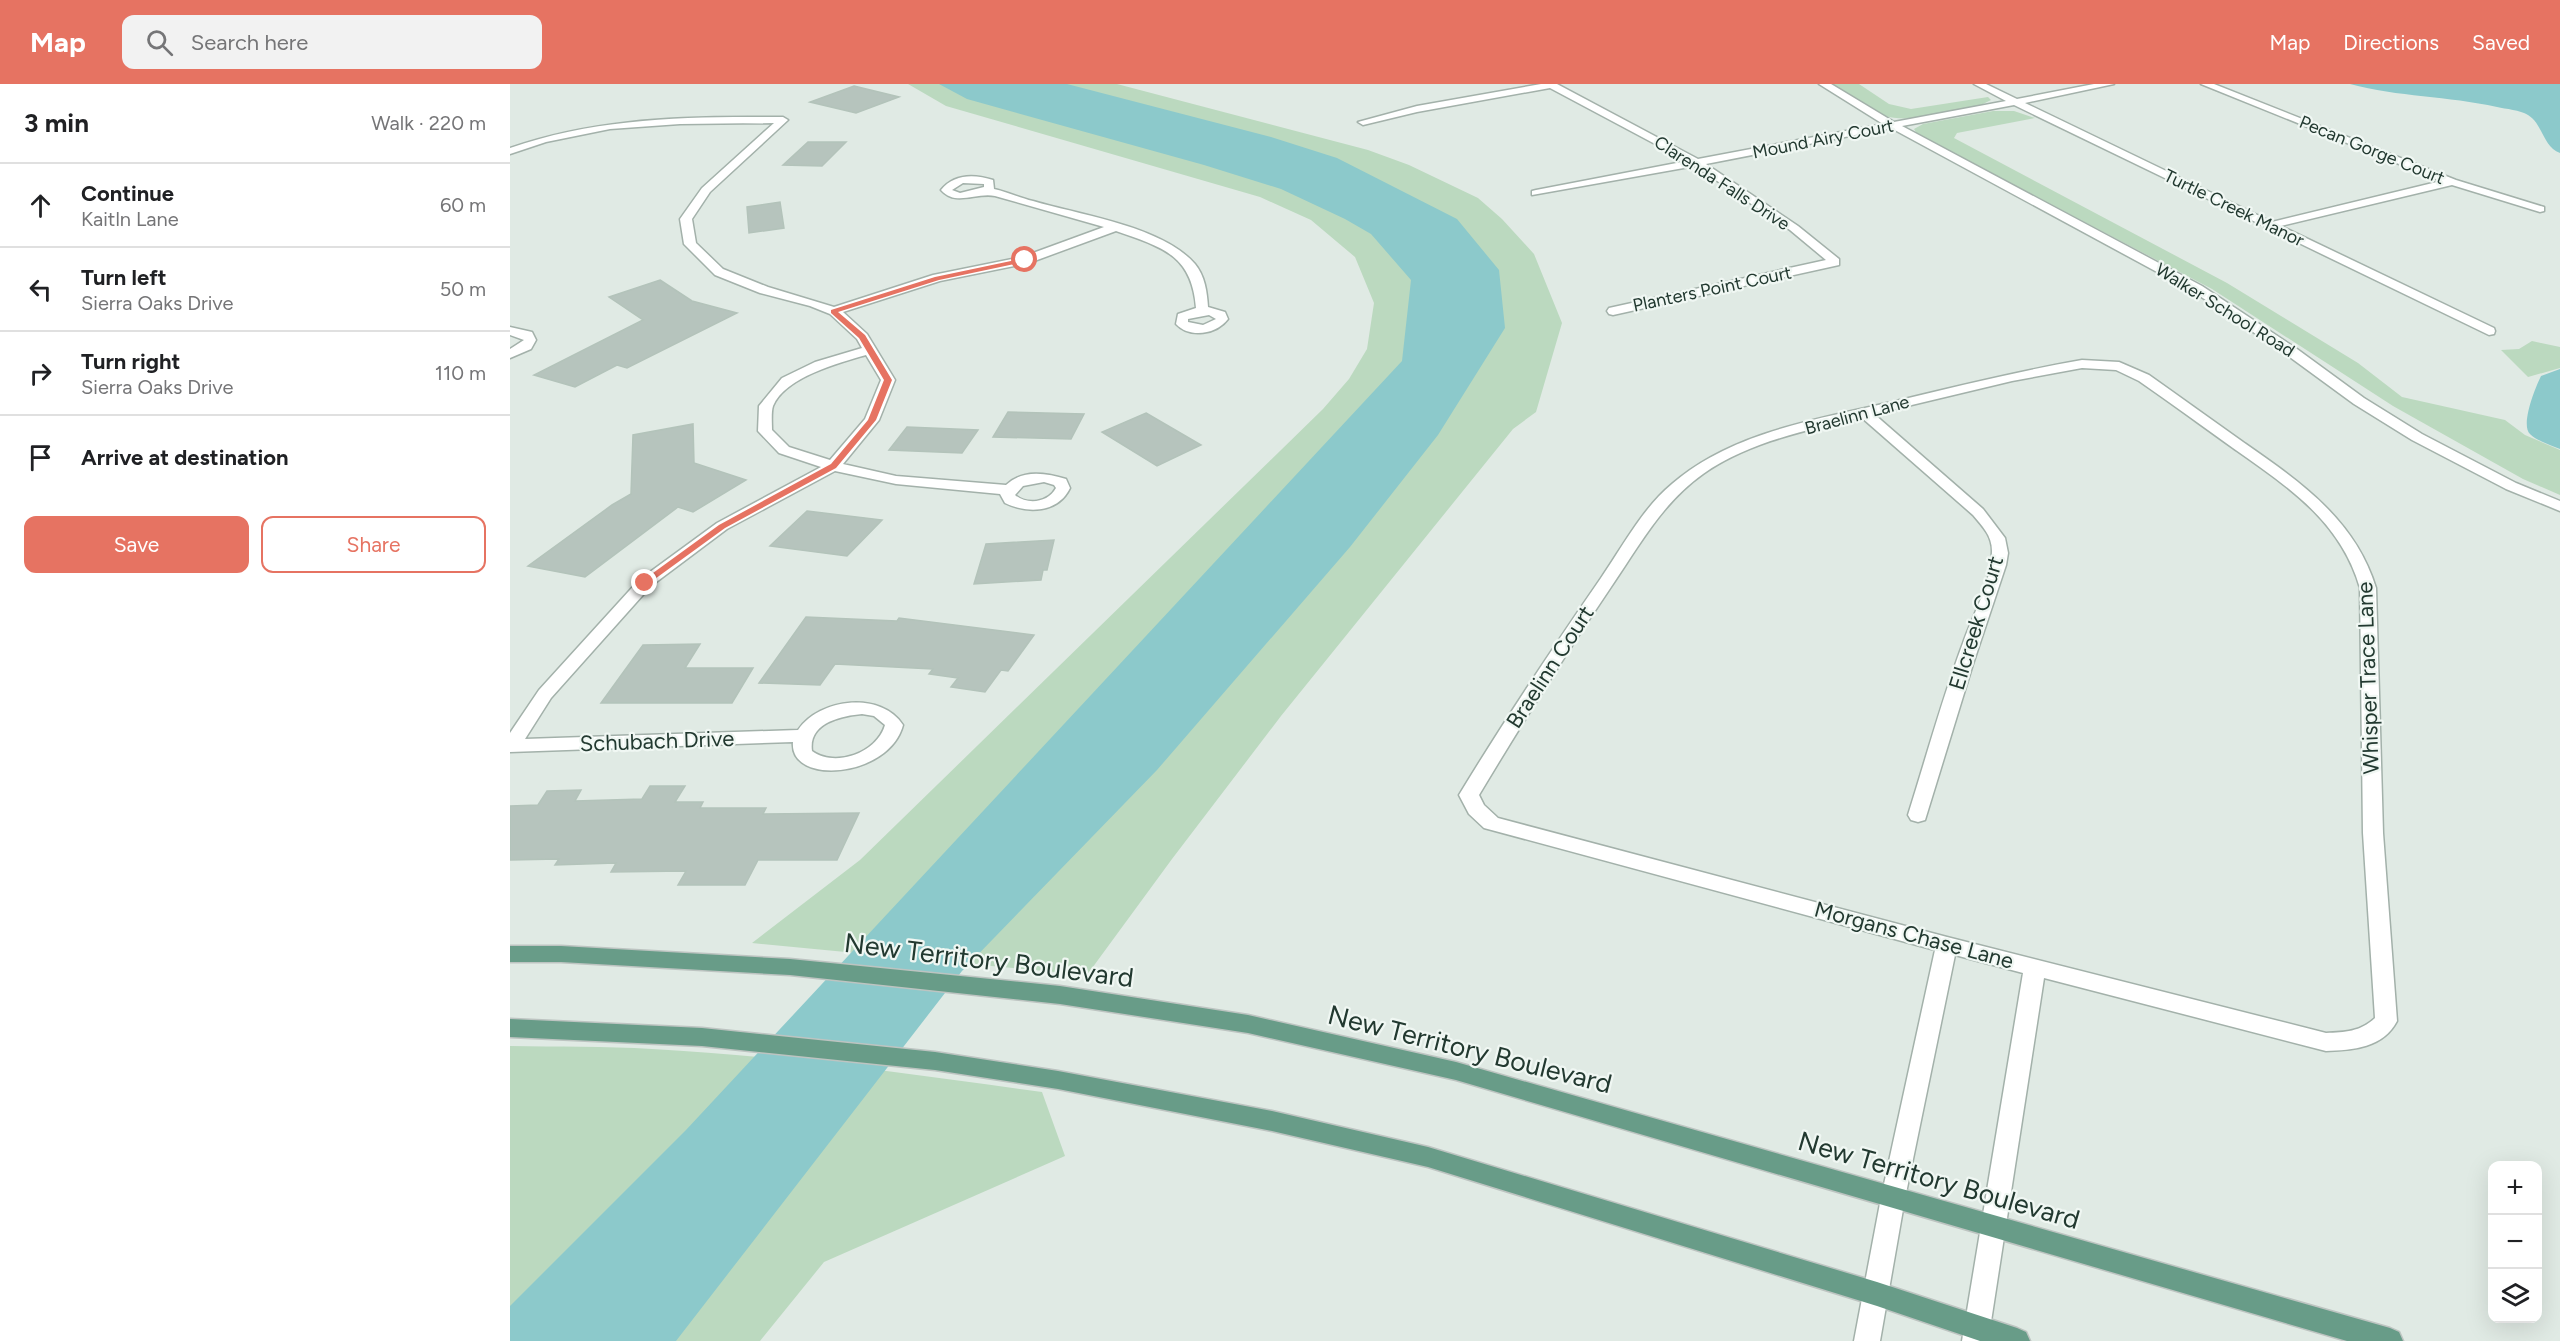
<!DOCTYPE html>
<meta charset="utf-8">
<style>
:root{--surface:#fff;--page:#f2f2f2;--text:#202124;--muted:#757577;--line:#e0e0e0;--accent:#e67362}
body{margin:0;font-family:Figtree,sans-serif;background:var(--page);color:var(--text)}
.controls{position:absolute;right:18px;bottom:18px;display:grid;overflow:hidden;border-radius:12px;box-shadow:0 6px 24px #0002}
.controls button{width:54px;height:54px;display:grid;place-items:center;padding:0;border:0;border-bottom:2px solid var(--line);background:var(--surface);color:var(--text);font:30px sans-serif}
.stop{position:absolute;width:18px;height:18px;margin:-14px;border:4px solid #e67362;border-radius:50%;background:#fff}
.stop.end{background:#e67362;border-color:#fff;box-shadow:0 2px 6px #0008}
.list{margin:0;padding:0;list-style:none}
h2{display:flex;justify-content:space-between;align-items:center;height:78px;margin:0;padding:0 24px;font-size:26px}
h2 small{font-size:20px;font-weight:400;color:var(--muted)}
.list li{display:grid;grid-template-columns:39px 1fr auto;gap:18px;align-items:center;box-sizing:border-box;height:84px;padding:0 24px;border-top:2px solid var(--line)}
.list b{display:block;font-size:22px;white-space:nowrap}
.list p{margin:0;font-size:20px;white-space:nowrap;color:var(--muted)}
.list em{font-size:20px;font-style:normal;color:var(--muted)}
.actions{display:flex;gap:12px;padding:18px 24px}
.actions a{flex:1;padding:14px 0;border:2px solid var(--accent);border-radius:12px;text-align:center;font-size:21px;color:var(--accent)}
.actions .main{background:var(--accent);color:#fff}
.icon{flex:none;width:33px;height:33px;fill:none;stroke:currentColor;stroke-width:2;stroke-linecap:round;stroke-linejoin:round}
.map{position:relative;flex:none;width:2050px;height:1257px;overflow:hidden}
header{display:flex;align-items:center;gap:36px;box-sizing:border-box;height:84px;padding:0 30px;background:var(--accent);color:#fff}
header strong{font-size:28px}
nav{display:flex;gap:33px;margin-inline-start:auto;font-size:21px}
.search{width:420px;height:54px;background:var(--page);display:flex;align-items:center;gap:15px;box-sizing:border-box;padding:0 21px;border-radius:12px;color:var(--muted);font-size:22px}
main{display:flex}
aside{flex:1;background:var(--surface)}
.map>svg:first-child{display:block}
.green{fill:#bbd9bf}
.water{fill:#8cc9cb}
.building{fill:#b6c4bd;stroke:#b3c3ba;stroke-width:1.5}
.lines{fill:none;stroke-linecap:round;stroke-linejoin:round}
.minor-casing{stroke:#a3b1aa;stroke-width:3}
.major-casing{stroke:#bdc4c1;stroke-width:3}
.minor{fill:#fff;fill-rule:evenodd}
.major{fill:#689c88;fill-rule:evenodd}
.route{fill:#e67362}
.labels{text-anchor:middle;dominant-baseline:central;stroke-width:4.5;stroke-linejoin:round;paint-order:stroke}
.far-street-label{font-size:18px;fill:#223930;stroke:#f0f7f3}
.street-label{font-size:22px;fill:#223930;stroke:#f0f7f3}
.near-street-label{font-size:27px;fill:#223930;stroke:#f0f7f3}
</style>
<header>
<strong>Map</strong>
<div class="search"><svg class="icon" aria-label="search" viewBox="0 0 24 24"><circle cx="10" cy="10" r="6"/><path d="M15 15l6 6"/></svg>Search here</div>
<nav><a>Map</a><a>Directions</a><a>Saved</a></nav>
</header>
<main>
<aside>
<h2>3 min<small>Walk · 220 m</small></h2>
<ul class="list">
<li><svg class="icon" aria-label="ahead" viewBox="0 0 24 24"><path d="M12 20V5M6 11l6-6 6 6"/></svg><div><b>Continue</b><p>Kaitln Lane</p></div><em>60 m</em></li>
<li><svg class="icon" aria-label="left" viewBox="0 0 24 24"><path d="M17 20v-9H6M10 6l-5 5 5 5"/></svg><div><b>Turn left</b><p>Sierra Oaks Drive</p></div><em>50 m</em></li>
<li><svg class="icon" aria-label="right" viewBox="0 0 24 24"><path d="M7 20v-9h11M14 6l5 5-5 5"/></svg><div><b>Turn right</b><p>Sierra Oaks Drive</p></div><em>110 m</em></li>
<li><svg class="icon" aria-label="arrive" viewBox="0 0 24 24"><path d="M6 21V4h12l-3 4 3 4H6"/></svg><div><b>Arrive at destination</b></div></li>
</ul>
<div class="actions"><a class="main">Save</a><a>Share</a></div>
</aside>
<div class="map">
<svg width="2050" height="1257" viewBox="0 0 2050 1257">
<rect width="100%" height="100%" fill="#e0eae4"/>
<path class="green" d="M 398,0 L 607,0 L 858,66 L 899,81 L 968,114 L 992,135 L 1024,170 L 1052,239 L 1026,328 L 1003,345 L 771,632 L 662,775 L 577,891 L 242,859 L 350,776 L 813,325 L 839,295 L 857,265 L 864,219 L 845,173 L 801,136 L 750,113 L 436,22 Z
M 1319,0 L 1349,0 L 1379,20 L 1401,25 L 1478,13 L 1481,16 L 1471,21 C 1441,26 1404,40 1374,32 Z
M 1483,27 L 1504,27 L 1525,34 L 1447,49 L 1444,54 L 1717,199 L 1848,279 L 1892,313 L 1995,336 L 2015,351 L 2050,366 L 2050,411 L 2013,395 L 1883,322 L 1702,205 L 1407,50 L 1404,45 L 1413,40 Z
M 2022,257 L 2050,263 L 2050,284 L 2018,293 L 1991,266 L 2009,265 Z
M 0,962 C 47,963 95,962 142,965 C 272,972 403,990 532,1008 L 555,1072 L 314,1178 L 250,1257 L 0,1257 Z"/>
<path class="water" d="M 429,0 L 557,0 L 761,53 L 827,74 L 947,135 L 989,186 L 995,244 L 928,351 L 840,463 L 647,686 L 452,887 L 166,1257 L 0,1257 L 0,1222 L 176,1046 L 892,277 L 901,196 L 861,150 L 835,135 L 771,105 L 694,81 L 457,15 Z
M 1840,0 L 2050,0 L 2050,69 C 2033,63 2033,40 2018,31 C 2010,26 1996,25 1987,23 C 1938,12 1888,13 1840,0 Z
M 2050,285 L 2050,365 C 2041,361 2027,357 2020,350 C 2010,341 2026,302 2031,292 Z"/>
<path class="building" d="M 344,2 L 389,13 L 346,29 L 300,18 Z
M 298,58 L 336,58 L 312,82 L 273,81 Z
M 270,118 L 274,144 L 239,149 L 237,123 Z
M 150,196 L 182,217 L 227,229 L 117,284 L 107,281 L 65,303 L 24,291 L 133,236 L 99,213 Z
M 498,328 L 574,330 L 561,355 L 483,353 Z
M 636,329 L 691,361 L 647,382 L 592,348 Z
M 183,340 L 184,379 L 236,396 L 183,428 L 168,423 L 75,493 L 18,482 L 102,421 L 121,410 L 123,351 Z
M 397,343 L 468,346 L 452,369 L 379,366 Z
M 297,427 L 372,436 L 337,472 L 260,462 Z
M 544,456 L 537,486 L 533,486 L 531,496 L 464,500 L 476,460 Z
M 296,533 L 387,537 L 389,534 L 524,551 L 498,587 L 491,586 L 475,608 L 441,603 L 448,594 L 419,590 L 423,585 L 325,580 L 310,601 L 249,599 Z
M 190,560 L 175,584 L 243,584 L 222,619 L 91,619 L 133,561 Z
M 140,702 L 175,702 L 165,718 L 193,718 L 190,724 L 256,724 L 253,730 L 349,729 L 327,776 L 248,776 L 235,801 L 168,801 L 176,787 L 101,788 L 106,779 L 45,781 L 49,775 L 0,776 L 0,722 L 28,721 L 37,707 L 71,706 L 65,717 L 132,715 Z"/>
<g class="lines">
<g class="minor-casing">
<path id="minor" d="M 1031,0 L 1047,0 L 1188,75 L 1373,40 L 1309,0 L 1321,0 L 1384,38 L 1496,17 L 1464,0 L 1476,0 L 1507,15 L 1584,0 L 1604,0 L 1515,19 L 1762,138 L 1931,97 L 1691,0 L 1704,0 L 1946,96 L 2034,123 L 2034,127 L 2030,128 L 1942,101 L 1771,142 L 1984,244 L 1985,247 L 1984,250 L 1979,251 L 1504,21 L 1392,42 L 1692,202 L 1787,265 L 1854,314 L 1912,350 L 2006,399 L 2050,417 L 2050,427 L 1996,405 L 1902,356 L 1844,320 L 1777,271 L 1684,208 L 1381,44 L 1196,80 L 1288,142 L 1329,175 L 1329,181 L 1103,231 L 1099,230 L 1097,227 L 1099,224 L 1316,176 L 1280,146 L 1185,82 L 1022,111 L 1022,107 L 1026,106 L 1177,77 L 1040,4 L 907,28 L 853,41 L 848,38 L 907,22 Z
M 239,33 L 273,33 L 278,36 L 200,108 L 182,135 L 186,159 L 213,185 L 258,203 L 324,223 L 423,191 L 512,173 L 594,143 L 485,112 C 466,108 446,123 431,106 C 444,90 464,90 483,96 L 484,105 C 498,108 510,114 523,117 C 570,131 652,142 685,180 C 695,192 697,208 698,223 L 715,228 L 718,235 C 707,250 680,255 666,240 L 668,230 L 686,224 C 682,170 651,163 606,147 L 519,179 L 430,197 L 333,228 L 357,250 L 385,296 L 369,336 L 333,380 L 386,392 L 496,401 C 513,385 536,389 556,395 L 560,404 C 548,429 518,430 495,419 L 490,410 L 386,400 L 325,387 L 217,445 L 141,502 L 41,614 L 15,655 L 288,646 C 310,614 371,607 393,641 C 379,694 279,702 283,658 L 0,668 L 0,649 L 29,606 L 129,496 L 207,439 L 311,383 L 269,369 L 248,347 L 249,322 L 272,294 L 305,278 L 352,264 L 347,255 L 320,230 L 300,222 L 250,209 L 205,191 L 174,160 L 170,135 L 192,104 L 264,39 L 170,40 L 100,45 L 36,58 L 0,70 L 0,64 C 78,37 157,33 239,33 ZM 453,99 L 474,100 L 474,103 L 450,109 L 442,106 ZM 699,231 L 706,235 L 693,241 L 678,238 L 678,235 ZM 356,271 L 371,296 L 355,335 L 320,376 L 279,363 L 262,346 C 262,339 261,328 263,322 C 275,293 329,279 356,271 ZM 534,398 L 544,401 L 546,404 C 538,419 517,421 505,411 L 513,402 ZM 352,630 L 364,632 L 375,641 C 367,669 325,684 302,667 C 298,639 331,632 352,630 Z
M 0,243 L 22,248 L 26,256 L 21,265 L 0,274 L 0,265 L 14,256 L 0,251 Z
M 1572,276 L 1609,278 L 1639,291 C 1670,313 1701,335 1733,358 C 1789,397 1845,435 1866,504 L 1873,749 L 1887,937 C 1873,964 1843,966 1816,967 L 1534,894 L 1478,1257 L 1452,1257 L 1513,889 L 1445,871 L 1395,1114 L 1370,1257 L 1344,1257 L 1371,1114 L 1425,866 L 974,744 L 959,730 L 949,711 C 994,637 1042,565 1091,494 C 1113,462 1132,425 1162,400 C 1223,347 1310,335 1386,317 C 1448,302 1509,287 1572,276 ZM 1572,284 L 1606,286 L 1629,297 C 1661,319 1692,342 1723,364 C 1778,403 1830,436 1850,504 L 1853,749 L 1865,934 C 1850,948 1835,948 1816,949 L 1437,853 L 988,734 L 974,721 L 969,711 C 1011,641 1055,571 1101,503 C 1129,462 1152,419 1193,390 C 1238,358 1298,346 1351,333 L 1463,431 C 1472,442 1482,451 1482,467 C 1482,498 1463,530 1453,559 C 1432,615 1416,674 1398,731 L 1401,736 L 1408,738 L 1415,736 L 1463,580 L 1496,481 L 1498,469 L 1495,454 L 1473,425 L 1364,330 L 1502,297 Z"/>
</g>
<g class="major-casing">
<path id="major" d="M 0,862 L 51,862 L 280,875 L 550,902 L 738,931 L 946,978 L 1880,1244 L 1889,1248 L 1893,1257 L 1837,1257 L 946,996 L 738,949 L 550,920 L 280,891 L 51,878 L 0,878 Z
M 0,935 L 192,944 L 425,968 L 548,987 L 762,1027 L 918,1063 L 1367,1198 L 1507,1244 L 1516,1248 L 1520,1257 L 1470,1257 L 1367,1222 L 918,1083 L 762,1047 L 548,1005 L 425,986 L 192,962 L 0,953 Z"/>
</g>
<use href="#minor" class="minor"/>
<use href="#major" class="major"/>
</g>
<path class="route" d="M 515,174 L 518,177 L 429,196 L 328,228 L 355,251 L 382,296 L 366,336 L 326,384 L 215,444 L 138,500 L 132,500 L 132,497 L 209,441 L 321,380 L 358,336 L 374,296 L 349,254 L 321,229 L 321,226 L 425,193 Z"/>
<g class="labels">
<g class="far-street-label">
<text transform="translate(1313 55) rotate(-11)">Mound Airy Court</text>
<text transform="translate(1862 66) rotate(22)">Pecan Gorge Court</text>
<text transform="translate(1212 99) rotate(33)">Clarenda Falls Drive</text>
<text transform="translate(1724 124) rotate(26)">Turtle Creek Manor</text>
<text transform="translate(1202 205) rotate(-12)">Planters Point Court</text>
<text transform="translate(1715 226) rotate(32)">Walker School Road</text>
<text transform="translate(1347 331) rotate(-15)">Braelinn Lane</text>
</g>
<g class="street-label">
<text transform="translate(1466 539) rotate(-73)">Ellcreek Court</text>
<text transform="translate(1040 583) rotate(-57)">Braelinn Court</text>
<text transform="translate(1858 594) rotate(-92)">Whisper Trace Lane</text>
<text transform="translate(147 657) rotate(-2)">Schubach Drive</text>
<text transform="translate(1404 851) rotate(15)">Morgans Chase Lane</text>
</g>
<g class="near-street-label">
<text transform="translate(479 876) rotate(7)">New Territory Boulevard</text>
<text transform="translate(960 965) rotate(14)">New Territory Boulevard</text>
<text transform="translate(1429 1096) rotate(16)">New Territory Boulevard</text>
</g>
</g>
</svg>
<div class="controls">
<button>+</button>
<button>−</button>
<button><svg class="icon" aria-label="layers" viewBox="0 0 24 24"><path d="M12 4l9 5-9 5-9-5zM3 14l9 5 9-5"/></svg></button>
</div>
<div class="stop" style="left:515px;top:176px"></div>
<div class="stop end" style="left:135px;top:499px"></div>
</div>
</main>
